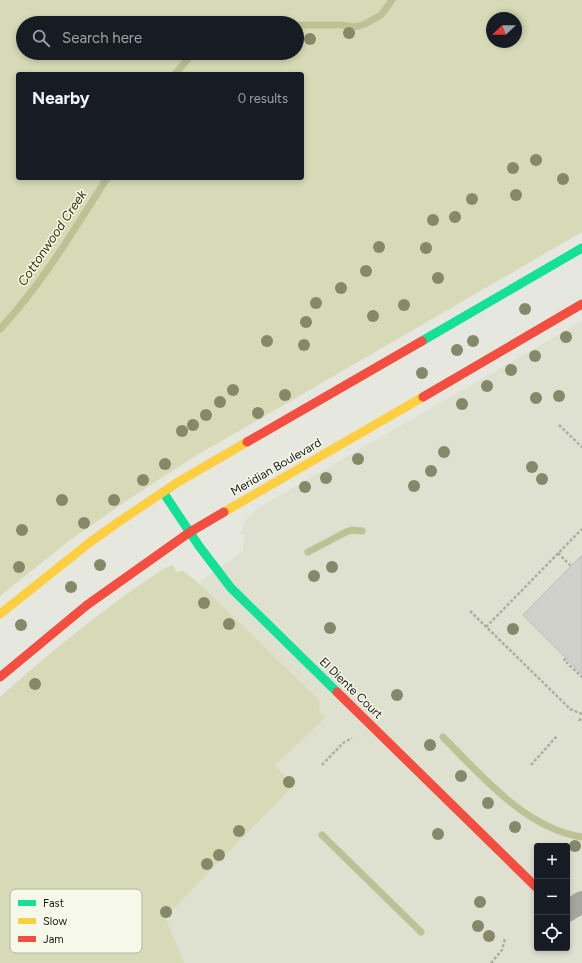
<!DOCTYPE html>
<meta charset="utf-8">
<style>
:root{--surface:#171b24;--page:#242831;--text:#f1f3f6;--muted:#9ea1a6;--line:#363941}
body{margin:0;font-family:Figtree,sans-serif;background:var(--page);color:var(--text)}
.controls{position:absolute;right:12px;bottom:12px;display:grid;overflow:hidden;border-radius:4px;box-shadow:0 2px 6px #0003}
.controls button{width:36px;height:36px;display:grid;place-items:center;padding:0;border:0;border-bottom:1px solid var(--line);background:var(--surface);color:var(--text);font:20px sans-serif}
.compass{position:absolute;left:486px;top:12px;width:36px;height:36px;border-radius:50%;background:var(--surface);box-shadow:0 2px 6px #0003;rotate:248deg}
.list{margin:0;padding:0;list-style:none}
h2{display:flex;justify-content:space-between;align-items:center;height:52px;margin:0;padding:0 16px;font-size:17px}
h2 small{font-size:13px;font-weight:400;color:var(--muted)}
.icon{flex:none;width:22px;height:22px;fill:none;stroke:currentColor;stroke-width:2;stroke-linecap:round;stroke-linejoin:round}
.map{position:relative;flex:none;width:582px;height:963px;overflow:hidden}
.search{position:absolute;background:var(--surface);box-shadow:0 2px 6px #0003;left:16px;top:16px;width:288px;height:44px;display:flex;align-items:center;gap:10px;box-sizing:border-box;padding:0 14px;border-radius:22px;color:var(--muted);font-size:15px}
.panel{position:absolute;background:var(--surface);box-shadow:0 2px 6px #0003;left:16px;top:72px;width:288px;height:108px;border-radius:4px}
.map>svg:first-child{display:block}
.built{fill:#dee0d0;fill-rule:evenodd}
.green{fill:#d6dab7;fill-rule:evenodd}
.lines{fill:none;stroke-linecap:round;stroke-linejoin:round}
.stream{stroke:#bcc294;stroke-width:7}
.building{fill:#d0d1cb;stroke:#bcbdb7}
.path{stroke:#acaea6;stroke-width:2.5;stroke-dasharray:3 2;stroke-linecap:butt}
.street{stroke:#a5a79e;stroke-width:22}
.fast{stroke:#16e098;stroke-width:9}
.slow{stroke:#ffcf43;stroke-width:9}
.jam{stroke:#f24e42;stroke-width:9}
.tree{fill:#858869}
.labels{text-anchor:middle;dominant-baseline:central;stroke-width:3;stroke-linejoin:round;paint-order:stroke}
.street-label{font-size:12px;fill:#1a1a15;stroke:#f6f8e9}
.water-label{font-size:13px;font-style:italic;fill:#303302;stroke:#f6f8e9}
.key{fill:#f6f8e9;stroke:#b4b5a9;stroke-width:1}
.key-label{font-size:11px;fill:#1a1a15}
</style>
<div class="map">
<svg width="582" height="963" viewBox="0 0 582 963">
<rect width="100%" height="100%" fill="#e6e8e0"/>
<path class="built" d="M 582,321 L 582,963 L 0,963 L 0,697 L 76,633 L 103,612 L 163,569 L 173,565 L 176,572 L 182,571 L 186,573 L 198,583 L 243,551 L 244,534 L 240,535 L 245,521 L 256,509 ZM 537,846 L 567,846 L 567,948 L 537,948 Z"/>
<path class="green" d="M 0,0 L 582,0 L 582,232 L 194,457 L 126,501 L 69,541 L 0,596 ZM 492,18 L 516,18 L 516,42 L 492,42 ZM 23,23 L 297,23 L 297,53 L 23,53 ZM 18,74 L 302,74 L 302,178 L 18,178 Z
M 173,565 L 176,572 L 182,571 L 186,573 L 206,590 L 317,698 L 320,704 L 319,711 L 325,718 L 275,765 L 293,786 L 165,917 L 184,963 L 0,963 L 0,697 C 51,651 106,607 163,569 Z"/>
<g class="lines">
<path class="stream" d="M 297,25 L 342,25 L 355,27 L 365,24 L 381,15 L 392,0
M 175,74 L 193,53
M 0,329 C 42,284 74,230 107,178
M 308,552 L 346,532 L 352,530 L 362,531
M 443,737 C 482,776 525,828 582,837
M 322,835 L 421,932"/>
</g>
<path class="building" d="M 582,555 L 582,674 L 523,615 Z"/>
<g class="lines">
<path class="path" d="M 559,425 L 582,447
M 558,553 L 571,566
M 470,611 L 566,705 L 570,709 L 582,714
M 486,627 L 582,529
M 566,659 L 564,660 L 582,677
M 579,721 L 582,717
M 322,765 L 343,743 L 352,738
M 531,765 L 557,736
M 491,963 L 502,950 L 505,939"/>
<path class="street" d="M 567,911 L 582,902"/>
<path class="fast" d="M 422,341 L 582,248
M 163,492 L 199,546 L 231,588 L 337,692"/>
<path class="slow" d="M 224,512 L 423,397
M 0,614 L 89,543 L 117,523 L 178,482 L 247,442"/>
<path class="jam" d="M 423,397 L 582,304
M 247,442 L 422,341
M 0,677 L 87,605 L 190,532 L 224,512
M 337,692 L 537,888"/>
</g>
<g class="tree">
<circle cx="349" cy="33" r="6"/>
<circle cx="310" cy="39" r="6"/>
<circle cx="536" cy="160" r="6"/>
<circle cx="513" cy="168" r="6"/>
<circle cx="563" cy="179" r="6"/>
<circle cx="516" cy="195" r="6"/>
<circle cx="472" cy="199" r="6"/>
<circle cx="455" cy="217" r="6"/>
<circle cx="433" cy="220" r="6"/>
<circle cx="379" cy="247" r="6"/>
<circle cx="426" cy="248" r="6"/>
<circle cx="366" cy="271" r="6"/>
<circle cx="438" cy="278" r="6"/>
<circle cx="341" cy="288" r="6"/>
<circle cx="316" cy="303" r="6"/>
<circle cx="404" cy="305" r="6"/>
<circle cx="525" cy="309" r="6"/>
<circle cx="373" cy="316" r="6"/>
<circle cx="306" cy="322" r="6"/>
<circle cx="566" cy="337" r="6"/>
<circle cx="267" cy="341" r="6"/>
<circle cx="473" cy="341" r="6"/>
<circle cx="304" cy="345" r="6"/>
<circle cx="457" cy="350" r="6"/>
<circle cx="535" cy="356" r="6"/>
<circle cx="511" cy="370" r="6"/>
<circle cx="422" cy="373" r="6"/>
<circle cx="487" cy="386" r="6"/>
<circle cx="233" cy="390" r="6"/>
<circle cx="285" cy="395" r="6"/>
<circle cx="559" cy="396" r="6"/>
<circle cx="536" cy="398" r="6"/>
<circle cx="220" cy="402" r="6"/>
<circle cx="462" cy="404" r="6"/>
<circle cx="258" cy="413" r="6"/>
<circle cx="206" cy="415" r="6"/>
<circle cx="193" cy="425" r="6"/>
<circle cx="182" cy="431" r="6"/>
<circle cx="444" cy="452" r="6"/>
<circle cx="358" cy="459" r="6"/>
<circle cx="165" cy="464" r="6"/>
<circle cx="532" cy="467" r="6"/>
<circle cx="431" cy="471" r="6"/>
<circle cx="326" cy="478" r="6"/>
<circle cx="542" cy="479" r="6"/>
<circle cx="143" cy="480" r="6"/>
<circle cx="414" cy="486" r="6"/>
<circle cx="305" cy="487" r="6"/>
<circle cx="62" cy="500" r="6"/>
<circle cx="114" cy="500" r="6"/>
<circle cx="84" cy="523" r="6"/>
<circle cx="22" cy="530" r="6"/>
<circle cx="100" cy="565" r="6"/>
<circle cx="19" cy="567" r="6"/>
<circle cx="332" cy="567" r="6"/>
<circle cx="314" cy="576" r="6"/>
<circle cx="71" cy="587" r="6"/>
<circle cx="204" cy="603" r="6"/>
<circle cx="229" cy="624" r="6"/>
<circle cx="21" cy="625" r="6"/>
<circle cx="330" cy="628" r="6"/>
<circle cx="513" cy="629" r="6"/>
<circle cx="35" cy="684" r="6"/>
<circle cx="397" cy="695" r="6"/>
<circle cx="430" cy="745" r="6"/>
<circle cx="461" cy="776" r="6"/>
<circle cx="289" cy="782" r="6"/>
<circle cx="488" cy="803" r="6"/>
<circle cx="515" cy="827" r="6"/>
<circle cx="239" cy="831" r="6"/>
<circle cx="438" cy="834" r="6"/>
<circle cx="575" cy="846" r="6"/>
<circle cx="219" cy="855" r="6"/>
<circle cx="207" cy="864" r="6"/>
<circle cx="480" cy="902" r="6"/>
<circle cx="166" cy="912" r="6"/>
<circle cx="478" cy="926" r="6"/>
<circle cx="489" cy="936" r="6"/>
</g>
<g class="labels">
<g class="street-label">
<text transform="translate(276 467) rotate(-30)">Meridian Boulevard</text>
<text transform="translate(351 688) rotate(44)">El Diente Court</text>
</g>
<g class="water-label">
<text transform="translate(52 238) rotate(-56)">Cottonwood Creek</text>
</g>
</g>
<rect x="10" y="889" width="132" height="64" rx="6" class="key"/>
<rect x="18" y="900" width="18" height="6" fill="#16e098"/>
<rect x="18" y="918" width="18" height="6" fill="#ffcf43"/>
<rect x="18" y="936" width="18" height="6" fill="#f24e42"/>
<g class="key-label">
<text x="43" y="907">Fast</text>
<text x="43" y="925">Slow</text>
<text x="43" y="943">Jam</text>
</g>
</svg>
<div class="controls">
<button>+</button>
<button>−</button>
<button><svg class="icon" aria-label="locate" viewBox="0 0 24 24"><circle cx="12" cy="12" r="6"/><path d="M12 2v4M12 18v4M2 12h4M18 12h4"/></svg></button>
</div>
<svg class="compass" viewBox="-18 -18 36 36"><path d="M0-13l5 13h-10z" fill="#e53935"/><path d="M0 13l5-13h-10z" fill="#9ea1a6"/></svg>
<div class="search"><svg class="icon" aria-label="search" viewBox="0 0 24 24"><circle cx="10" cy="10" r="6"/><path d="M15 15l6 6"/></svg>Search here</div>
<section class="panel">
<h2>Nearby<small>0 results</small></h2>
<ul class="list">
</ul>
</section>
</div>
